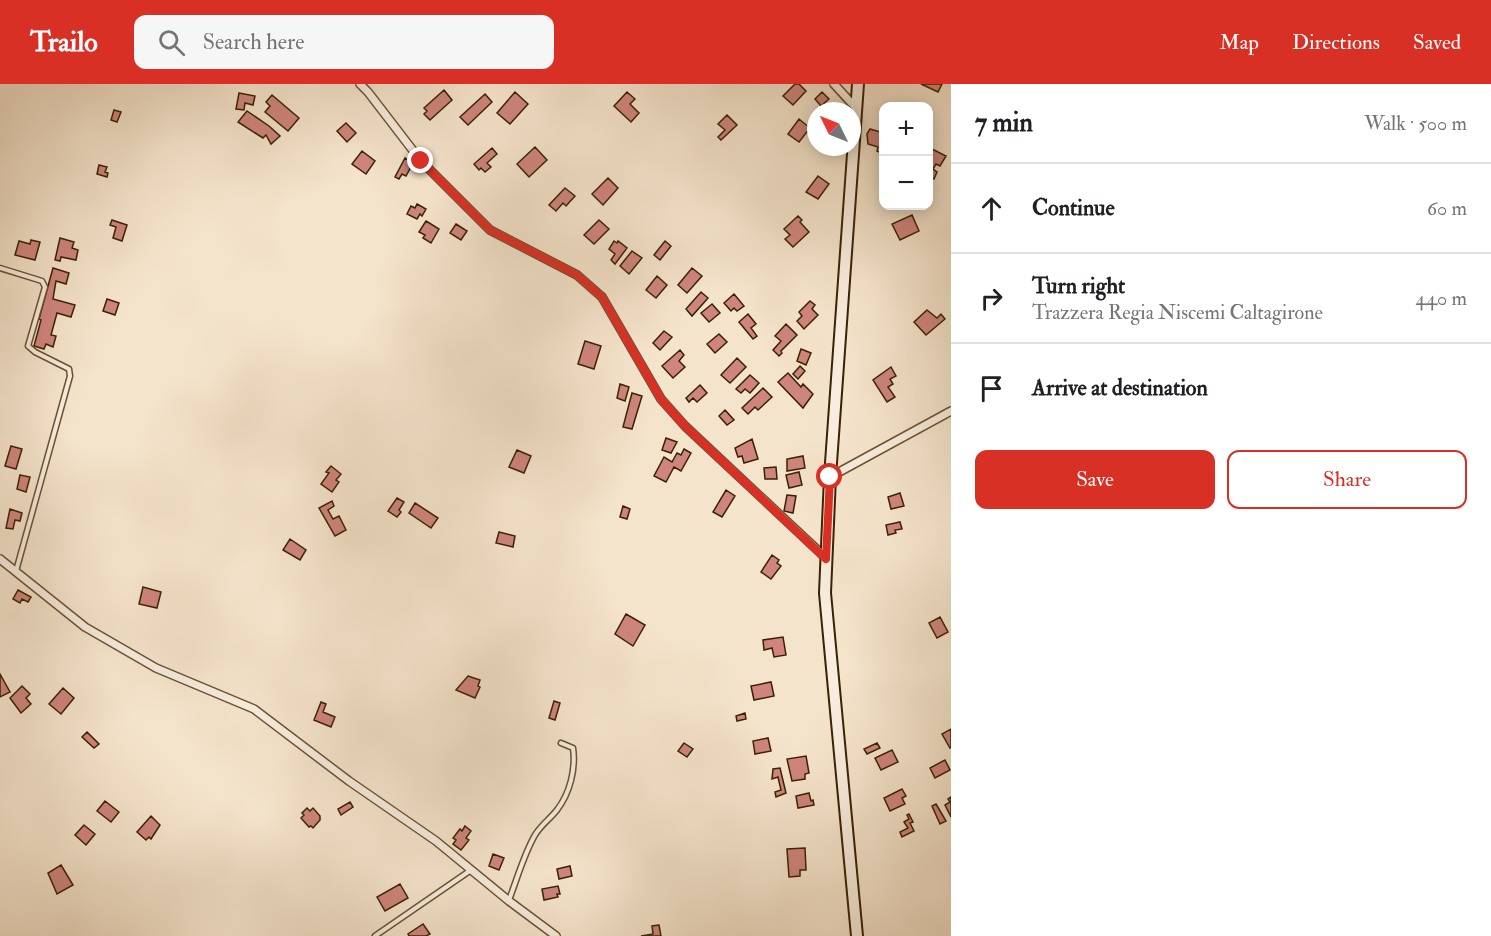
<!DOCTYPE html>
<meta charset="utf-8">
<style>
:root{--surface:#fff;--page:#f6f6f6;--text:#202124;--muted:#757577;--line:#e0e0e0;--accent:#d93025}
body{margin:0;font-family:"IM FELL Double Pica",serif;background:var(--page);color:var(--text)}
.controls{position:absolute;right:18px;top:18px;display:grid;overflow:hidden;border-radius:12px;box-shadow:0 3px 15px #0003}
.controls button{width:54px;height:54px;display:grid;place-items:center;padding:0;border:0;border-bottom:2px solid var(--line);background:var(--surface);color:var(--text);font:30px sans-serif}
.compass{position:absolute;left:807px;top:18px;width:54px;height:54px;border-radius:50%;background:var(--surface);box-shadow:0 3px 15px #0003;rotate:313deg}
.stop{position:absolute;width:18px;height:18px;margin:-14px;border:4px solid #d93025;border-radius:50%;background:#fff}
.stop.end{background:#d93025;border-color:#fff;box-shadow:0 2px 6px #0008}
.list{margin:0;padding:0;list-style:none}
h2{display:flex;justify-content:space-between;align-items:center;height:78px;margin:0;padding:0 24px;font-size:26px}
h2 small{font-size:20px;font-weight:400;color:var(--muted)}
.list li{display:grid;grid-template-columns:39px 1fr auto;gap:18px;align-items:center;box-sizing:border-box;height:90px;padding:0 24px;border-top:2px solid var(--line)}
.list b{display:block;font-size:22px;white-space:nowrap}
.list p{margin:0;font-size:20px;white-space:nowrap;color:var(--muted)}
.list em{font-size:20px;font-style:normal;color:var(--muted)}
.actions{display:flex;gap:12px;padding:18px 24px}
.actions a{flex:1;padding:14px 0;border:2px solid var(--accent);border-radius:12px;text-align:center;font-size:21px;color:var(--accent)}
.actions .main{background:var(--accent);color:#fff}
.icon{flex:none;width:33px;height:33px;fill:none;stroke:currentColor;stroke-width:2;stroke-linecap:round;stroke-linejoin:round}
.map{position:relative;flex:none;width:951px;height:852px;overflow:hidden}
header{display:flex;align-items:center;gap:36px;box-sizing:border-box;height:84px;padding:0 30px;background:var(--accent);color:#fff}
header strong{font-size:28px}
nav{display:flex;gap:33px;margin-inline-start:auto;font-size:21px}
.search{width:420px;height:54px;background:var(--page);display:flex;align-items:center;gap:15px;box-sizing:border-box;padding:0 21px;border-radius:12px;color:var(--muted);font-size:22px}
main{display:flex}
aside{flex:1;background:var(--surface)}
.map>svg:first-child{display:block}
.building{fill:#cf857d;stroke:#392202;stroke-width:1.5}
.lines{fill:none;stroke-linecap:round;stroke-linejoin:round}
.service-casing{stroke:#685234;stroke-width:7}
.minor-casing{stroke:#685234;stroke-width:10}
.secondary-casing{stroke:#392202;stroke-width:14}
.service{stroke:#f8edde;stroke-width:4}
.minor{stroke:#f8edde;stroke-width:7}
.secondary{stroke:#f8edde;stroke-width:10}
.route{stroke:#d93025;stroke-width:8}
</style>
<header>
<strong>Trailo</strong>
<div class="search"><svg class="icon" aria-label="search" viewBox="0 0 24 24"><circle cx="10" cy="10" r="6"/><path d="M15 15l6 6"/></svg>Search here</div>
<nav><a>Map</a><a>Directions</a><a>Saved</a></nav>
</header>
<main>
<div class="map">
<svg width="951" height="852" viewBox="0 0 951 852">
<rect width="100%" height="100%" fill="#f5e4cc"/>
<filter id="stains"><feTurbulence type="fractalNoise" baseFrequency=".00333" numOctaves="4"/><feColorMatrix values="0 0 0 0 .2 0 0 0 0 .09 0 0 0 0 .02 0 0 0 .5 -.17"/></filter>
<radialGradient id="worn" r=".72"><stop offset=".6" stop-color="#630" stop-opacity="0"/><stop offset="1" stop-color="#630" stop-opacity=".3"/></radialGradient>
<path class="building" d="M 795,0 L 799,0 L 806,7 L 793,21 L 783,12 Z
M 921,0 L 942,0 L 938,8 Z
M 444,6 L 452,16 L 430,36 L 424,30 L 427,27 L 424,24 Z
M 515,8 L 528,20 L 510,40 L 497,29 Z
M 627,8 L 635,15 L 630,20 L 639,29 L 631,38 L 614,22 Z
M 822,8 L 829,15 L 821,22 L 815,15 Z
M 239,9 L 255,12 L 253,21 L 245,19 L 244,26 L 236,25 Z
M 485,10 L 492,18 L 468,41 L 460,33 Z
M 272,11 L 299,34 L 288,47 L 265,28 L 270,22 L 266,18 Z
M 114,26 L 121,28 L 117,38 L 111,36 Z
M 247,27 L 269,42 L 280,52 L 271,60 L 266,51 L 263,54 L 238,38 Z
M 727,31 L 737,41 L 721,56 L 718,53 L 725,46 L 718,40 Z
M 799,35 L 810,44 L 799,58 L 788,50 Z
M 346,39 L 356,49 L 347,58 L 337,47 Z
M 870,45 L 884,49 L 884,70 L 877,67 L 878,63 L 868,60 L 867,50 Z
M 535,63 L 547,76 L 529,93 L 517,80 Z
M 492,64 L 497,70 L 487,79 L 491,83 L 485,88 L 481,84 L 479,86 L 474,80 Z
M 932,65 L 946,72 L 940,82 L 936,80 L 933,85 L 937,88 L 934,95 L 928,92 L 928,71 Z
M 362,67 L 375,77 L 366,90 L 352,80 Z
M 405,74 L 413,79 L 406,92 L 402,90 L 399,95 L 395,93 Z
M 99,81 L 107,83 L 105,88 L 108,89 L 107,93 L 97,90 Z
M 818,92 L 829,100 L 818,115 L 806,108 Z
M 608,94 L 618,104 L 603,121 L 592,110 Z
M 565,104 L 575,112 L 566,122 L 563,119 L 556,127 L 549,121 Z
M 417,120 L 426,125 L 422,132 L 420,130 L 417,135 L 407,130 L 411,122 L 415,124 Z
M 912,131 L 919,147 L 900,156 L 892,140 Z
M 798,132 L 802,136 L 800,138 L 809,148 L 793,163 L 785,155 L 790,151 L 784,145 Z
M 112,136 L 127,141 L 122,157 L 113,154 L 116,143 L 110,141 Z
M 599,136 L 609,145 L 594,160 L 584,151 Z
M 426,137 L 439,145 L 431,159 L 423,154 L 425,151 L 419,148 Z
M 456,140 L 467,147 L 461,156 L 450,149 Z
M 60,154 L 74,158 L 72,164 L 78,166 L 76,176 L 61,173 L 60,177 L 55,176 Z
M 31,156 L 40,158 L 35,176 L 15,171 L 19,157 L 30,160 Z
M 614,157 L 617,159 L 618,157 L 627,164 L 615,180 L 611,176 L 615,170 L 609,165 Z
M 665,157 L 671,162 L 660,176 L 654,171 Z
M 632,167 L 642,174 L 629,190 L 620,182 Z
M 53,184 L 69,189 L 66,200 L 56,197 L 53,215 L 75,221 L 71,233 L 57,229 L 51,251 L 56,252 L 53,263 L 46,260 L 44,265 L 34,262 L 41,236 L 39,235 Z
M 692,184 L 702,192 L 687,209 L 678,201 Z
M 657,192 L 667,201 L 656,214 L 646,206 Z
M 701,208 L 708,214 L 692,232 L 686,225 Z
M 734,210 L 744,222 L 737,227 L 734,224 L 731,227 L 724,219 Z
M 107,215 L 119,219 L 115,231 L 103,227 Z
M 810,217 L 815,221 L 812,225 L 818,231 L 804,245 L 797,237 L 802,232 L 799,228 Z
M 712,220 L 720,229 L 709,238 L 701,229 Z
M 927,226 L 937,234 L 941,230 L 945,235 L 926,251 L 914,238 Z
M 748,230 L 756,240 L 751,244 L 757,252 L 753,255 L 739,238 Z
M 786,240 L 797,251 L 781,267 L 782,269 L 779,272 L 773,266 L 781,257 L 775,252 Z
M 664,247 L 672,253 L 660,266 L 653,259 Z
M 719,250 L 727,258 L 715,269 L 707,260 Z
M 585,257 L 601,262 L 594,285 L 578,280 Z
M 801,265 L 811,269 L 806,281 L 797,277 Z
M 680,266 L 684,271 L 679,277 L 685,283 L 673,294 L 662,282 Z
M 737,274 L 746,283 L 730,299 L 721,291 Z
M 800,282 L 805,287 L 798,295 L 793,290 Z
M 891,283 L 896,292 L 890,295 L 893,300 L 888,303 L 895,313 L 887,318 L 873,296 Z
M 788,289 L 801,303 L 803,300 L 813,310 L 803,324 L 778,298 Z
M 750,291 L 759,299 L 750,309 L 745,305 L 741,309 L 736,305 Z
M 620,300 L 629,303 L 625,317 L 617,314 Z
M 700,301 L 707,309 L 697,318 L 693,314 L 689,318 L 686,314 Z
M 763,304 L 772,313 L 758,326 L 755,323 L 748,330 L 742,324 Z
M 632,309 L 642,312 L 632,345 L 623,343 Z
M 725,326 L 734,336 L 727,341 L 719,332 Z
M 666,354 L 677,358 L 671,369 L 662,366 Z
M 752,355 L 758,375 L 744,379 L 742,372 L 738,373 L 735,364 Z
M 11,362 L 22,365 L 16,385 L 5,382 Z
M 684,365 L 691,369 L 681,387 L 674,383 L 666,398 L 654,392 L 664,373 L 672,378 L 677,369 L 681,371 Z
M 517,366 L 531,372 L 524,389 L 509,383 Z
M 803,372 L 805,384 L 787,387 L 787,375 Z
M 331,382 L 341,390 L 336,396 L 339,398 L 332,408 L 321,400 L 329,389 L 326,388 Z
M 776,383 L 777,395 L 765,395 L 764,384 Z
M 799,388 L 802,401 L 789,404 L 786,391 Z
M 20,391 L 30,393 L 26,408 L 17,405 Z
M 726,406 L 735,412 L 722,433 L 713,428 Z
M 900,409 L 904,422 L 891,425 L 888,413 Z
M 787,411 L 796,412 L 793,429 L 784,427 Z
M 397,414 L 404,418 L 399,426 L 401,428 L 397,433 L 388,427 Z
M 332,417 L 334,422 L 328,426 L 333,435 L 339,432 L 346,446 L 335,452 L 319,424 Z
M 415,419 L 438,434 L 431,444 L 409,429 Z
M 623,422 L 630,425 L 627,435 L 620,433 Z
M 10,425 L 22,429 L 20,437 L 15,436 L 13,445 L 6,444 Z
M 900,438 L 902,445 L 895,446 L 896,449 L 888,451 L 886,441 Z
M 499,448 L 515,452 L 513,463 L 496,459 Z
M 290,455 L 306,466 L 300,476 L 283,466 Z
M 772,471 L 779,476 L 777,479 L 781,482 L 771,495 L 761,488 Z
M 143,503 L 161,508 L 157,524 L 139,520 Z
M 18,506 L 31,513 L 28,518 L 22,515 L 20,519 L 13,515 Z
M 626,530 L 645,541 L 633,562 L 615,550 Z
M 940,533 L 948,548 L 937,554 L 929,539 Z
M 783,553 L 786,571 L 774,573 L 772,564 L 764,566 L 763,556 Z
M 0,590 L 10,608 L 0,613 Z
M 468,592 L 480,596 L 478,602 L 480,603 L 475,614 L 456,606 Z
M 771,598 L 774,612 L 754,616 L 751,602 Z
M 22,602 L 30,610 L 26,614 L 31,620 L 21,629 L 10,614 Z
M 63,604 L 74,614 L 61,630 L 49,620 Z
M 554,617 L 560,619 L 555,636 L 549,634 Z
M 321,618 L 326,620 L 323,628 L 335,633 L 331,643 L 314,636 Z
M 745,629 L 746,635 L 737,637 L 736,632 Z
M 951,645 L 951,663 L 950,664 L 942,650 Z
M 87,648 L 99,660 L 94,664 L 82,653 Z
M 768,654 L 771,667 L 755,670 L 753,657 Z
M 684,659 L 693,665 L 687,673 L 678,667 Z
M 877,659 L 880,664 L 867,670 L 864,665 Z
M 892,666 L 898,678 L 881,686 L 875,674 Z
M 806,672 L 809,689 L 805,690 L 805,695 L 792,697 L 787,675 Z
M 945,676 L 950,686 L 935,694 L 930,684 Z
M 780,684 L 786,709 L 776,713 L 775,708 L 781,706 L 778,693 L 772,695 L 773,685 Z
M 902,705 L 906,712 L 902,714 L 905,720 L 890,727 L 884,714 Z
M 809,709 L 811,717 L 813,716 L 814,721 L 798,724 L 796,712 Z
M 951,713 L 951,733 L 945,721 L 950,718 L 948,715 Z
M 105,717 L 119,728 L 111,738 L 97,727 Z
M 350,718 L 353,723 L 341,731 L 338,725 Z
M 936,720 L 946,737 L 940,740 L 932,722 Z
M 307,724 L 310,727 L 313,724 L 320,732 L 320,736 L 313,744 L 311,742 L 309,743 L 301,734 L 304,731 L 302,729 Z
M 909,730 L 913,738 L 910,739 L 914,747 L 902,753 L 900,748 L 908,744 L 904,738 L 909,735 L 907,731 Z
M 151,732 L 160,741 L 151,755 L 149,753 L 146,756 L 137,748 Z
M 84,741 L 95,750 L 86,761 L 75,751 Z
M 465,742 L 471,747 L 466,754 L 469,756 L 461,766 L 453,760 L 456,756 L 453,754 L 460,745 L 462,747 Z
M 805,764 L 806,786 L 800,786 L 800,792 L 789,793 L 787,765 Z
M 493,770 L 504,774 L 499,786 L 489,782 Z
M 61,781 L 73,801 L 57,810 L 48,789 Z
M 570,782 L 572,792 L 559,795 L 557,785 Z
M 400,800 L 408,814 L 385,827 L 377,813 Z
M 558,802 L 560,810 L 557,810 L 558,813 L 544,816 L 542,805 Z
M 423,840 L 430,850 L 426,852 L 409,852 L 408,850 Z
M 659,841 L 661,852 L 641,852 L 653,850 L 652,842 Z"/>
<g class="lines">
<g class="service-casing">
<path id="service" d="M 0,184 L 42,197 L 45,203 L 28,262 L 35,268 L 69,285 L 70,292 L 16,487
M 509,816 C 517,795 524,770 535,751 C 541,741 550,735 557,726 C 570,709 576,685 573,664 L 561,659
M 375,852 L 471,786"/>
</g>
<g class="minor-casing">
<path id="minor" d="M 360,0 L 368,8 L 421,77 L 490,146 L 577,191 L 602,213 L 661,315 L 685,342 L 827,475
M 834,0 L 856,24
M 830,393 L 951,327
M 0,475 L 85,543 L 156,584 L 254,625 L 349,697 L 436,757 L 509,817 L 556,852"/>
</g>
<g class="secondary-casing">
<path id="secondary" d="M 857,852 L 825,509 L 830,393 L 858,0"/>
</g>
<use href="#service" class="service"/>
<use href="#minor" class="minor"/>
<use href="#secondary" class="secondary"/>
</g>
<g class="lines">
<path class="route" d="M 421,77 L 490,146 L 577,191 L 602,213 L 661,315 L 685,342 L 826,475 L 830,393"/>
</g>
<rect width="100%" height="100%" filter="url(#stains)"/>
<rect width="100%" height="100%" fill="url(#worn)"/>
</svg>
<div class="controls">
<button>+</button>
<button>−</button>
</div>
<svg class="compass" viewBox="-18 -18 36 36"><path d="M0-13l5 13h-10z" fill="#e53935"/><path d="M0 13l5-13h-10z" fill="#757577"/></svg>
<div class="stop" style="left:830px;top:393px"></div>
<div class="stop end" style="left:421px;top:77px"></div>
</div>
<aside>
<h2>7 min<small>Walk · 500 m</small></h2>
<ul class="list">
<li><svg class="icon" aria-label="ahead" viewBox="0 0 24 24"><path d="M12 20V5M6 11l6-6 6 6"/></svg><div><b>Continue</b></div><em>60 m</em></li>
<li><svg class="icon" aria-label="right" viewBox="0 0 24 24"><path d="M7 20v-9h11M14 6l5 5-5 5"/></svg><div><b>Turn right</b><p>Trazzera Regia Niscemi Caltagirone</p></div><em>440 m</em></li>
<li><svg class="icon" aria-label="arrive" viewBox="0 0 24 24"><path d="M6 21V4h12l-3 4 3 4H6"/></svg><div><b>Arrive at destination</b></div></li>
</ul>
<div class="actions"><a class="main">Save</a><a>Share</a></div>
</aside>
</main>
